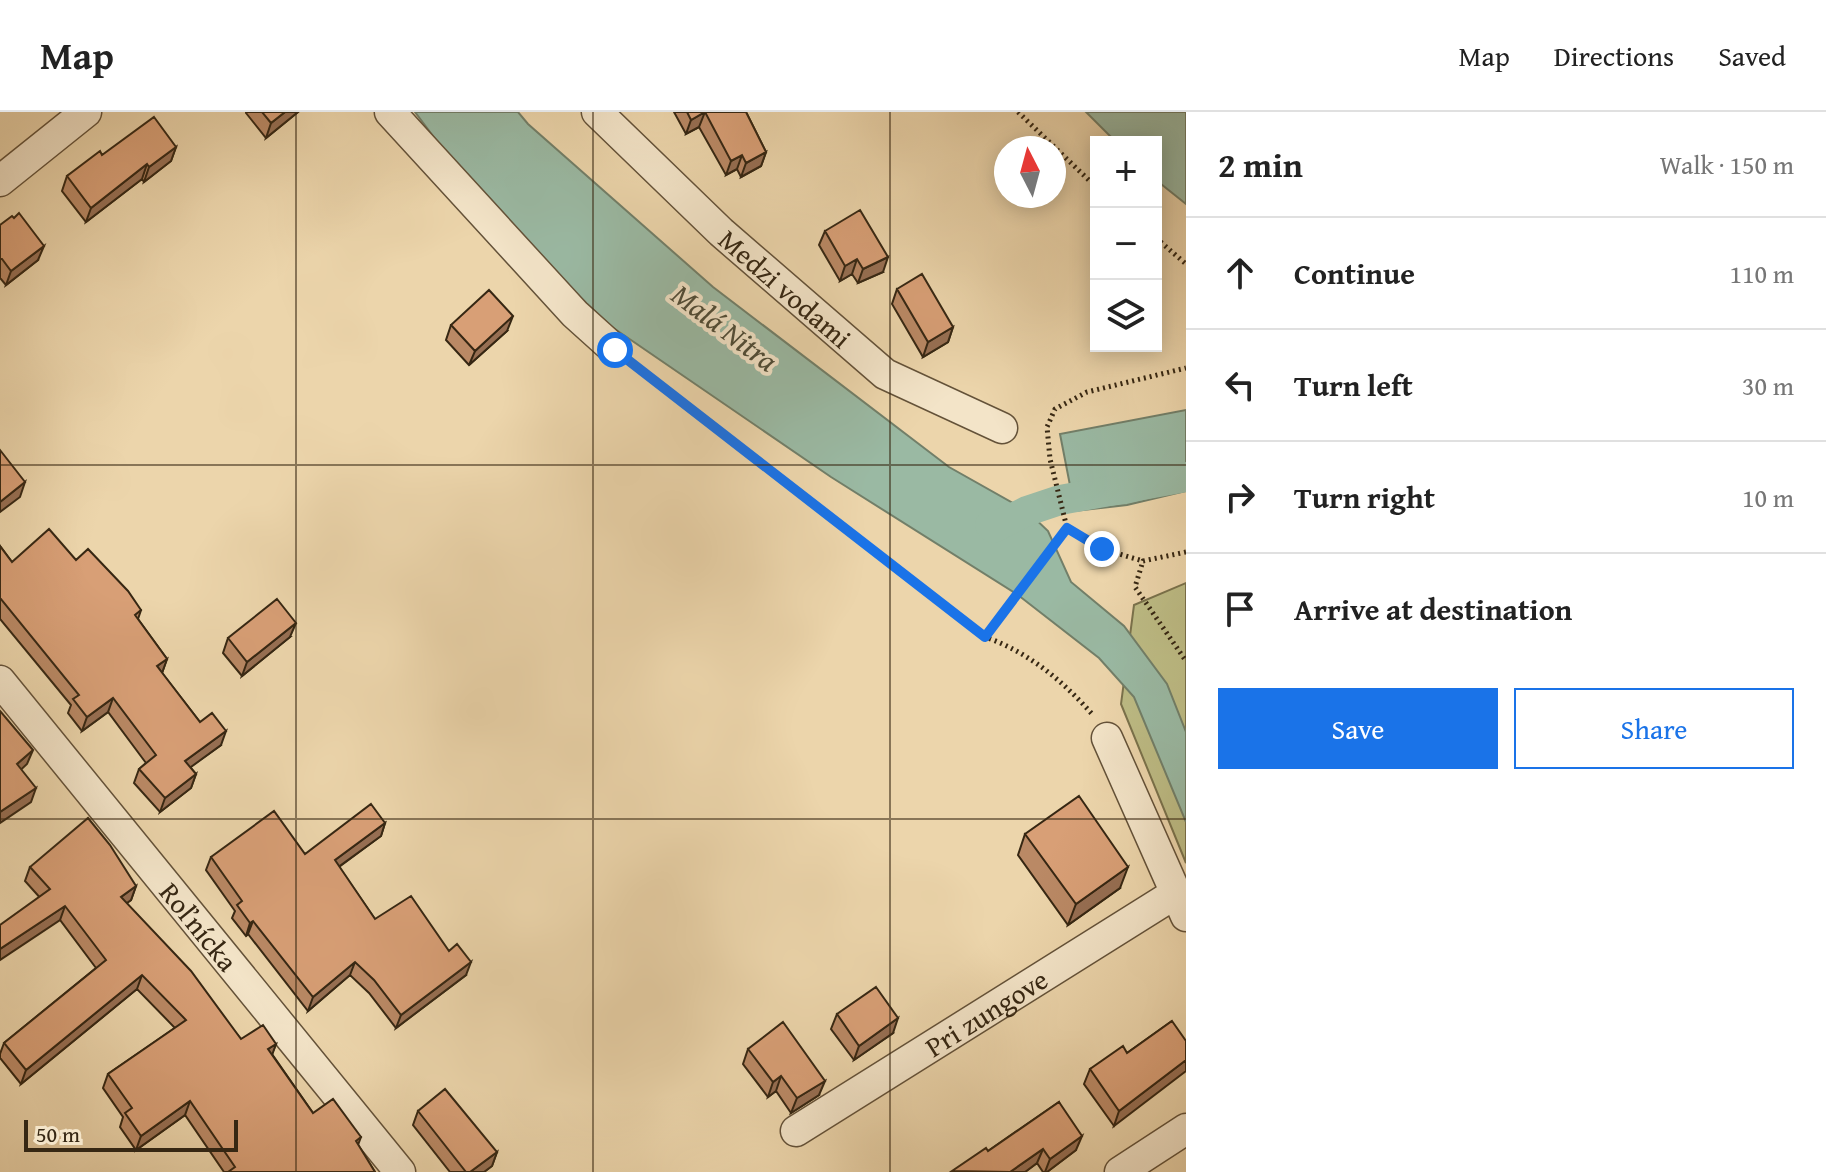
<!DOCTYPE html>
<meta charset="utf-8">
<style>
:root{--surface:#fff;--page:#f6f6f6;--text:#222;--muted:#767676;--line:#e0e0e0;--accent:#1a73e8}
body{margin:0;font-family:"Gentium Book Plus",serif;background:var(--page);color:var(--text)}
.controls{position:absolute;right:24px;top:24px;display:grid;overflow:hidden;border-radius:0px;box-shadow:0 4px 20px #0003}
.controls button{width:72px;height:72px;display:grid;place-items:center;padding:0;border:0;border-bottom:2px solid var(--line);background:var(--surface);color:var(--text);font:40px sans-serif}
.compass{position:absolute;left:994px;top:24px;width:72px;height:72px;border-radius:50%;background:var(--surface);box-shadow:0 4px 20px #0003;rotate:354deg}
.scale{position:absolute;left:24px;bottom:20px;width:214px;box-sizing:border-box;padding-left:8px;border:4px solid #362713;border-top:0;font-size:22px;line-height:28px;white-space:nowrap;color:#362713;-webkit-text-stroke:6px #f3e4c8;paint-order:stroke}
.stop{position:absolute;width:24px;height:24px;margin:-18px;border:6px solid #1a73e8;border-radius:50%;background:#fff}
.stop.end{background:#1a73e8;border-color:#fff;box-shadow:0 2px 8px #0008}
.list{margin:0;padding:0;list-style:none}
h2{display:flex;justify-content:space-between;align-items:center;height:104px;margin:0;padding:0 32px;font-size:34px}
h2 small{font-size:26px;font-weight:400;color:var(--muted)}
.list li{display:grid;grid-template-columns:52px 1fr auto;gap:24px;align-items:center;box-sizing:border-box;height:112px;padding:0 32px;border-top:2px solid var(--line)}
.list b{display:block;font-size:30px;white-space:nowrap}
.list em{font-size:26px;font-style:normal;color:var(--muted)}
.actions{display:flex;gap:16px;padding:24px 32px}
.actions a{flex:1;padding:18px 0;border:2px solid var(--accent);border-radius:0px;text-align:center;font-size:28px;color:var(--accent)}
.actions .main{background:var(--accent);color:#fff}
.icon{flex:none;width:44px;height:44px;fill:none;stroke:currentColor;stroke-width:2;stroke-linecap:round;stroke-linejoin:round}
.map{position:relative;flex:none;width:1186px;height:1060px;overflow:hidden}
header{display:flex;align-items:center;gap:48px;box-sizing:border-box;height:112px;padding:0 40px;background:var(--surface);border-bottom:2px solid var(--line)}
header strong{font-size:38px}
nav{display:flex;gap:44px;margin-inline-start:auto;font-size:28px}
main{display:flex}
aside{flex:1;background:var(--surface)}
.map>svg:first-child{display:block}
.green{fill:#bdbc85;stroke:#7a724c;stroke-width:2}
.water{fill:#9ab9a3;stroke:#727f69;stroke-width:2}
.lines{fill:none;stroke-linecap:round;stroke-linejoin:round}
.canal{stroke:#9ab9a3;stroke-width:30}
.street-casing{stroke:#645239;stroke-width:33}
.path{stroke:#362713;stroke-width:5;stroke-dasharray:2 4;stroke-linecap:butt}
.street{stroke:#f3e4c8;stroke-width:30}
.wall{fill:#ba8965;stroke:#362713;stroke-width:2}
.shaded-wall{fill:#976f53;stroke:#362713;stroke-width:2}
.building{fill:#d89f76;stroke:#362713;stroke-width:2}
.route{stroke:#1a73e8;stroke-width:10}
.grid{fill:none;stroke:#362713;stroke-width:2;stroke-opacity:0.55}
.labels{text-anchor:middle;dominant-baseline:central;stroke-width:8;stroke-linejoin:round;paint-order:stroke}
.street-label{font-size:28px;fill:#362713;stroke:#f3e4c8}
.water-label{font-size:30px;font-style:italic;fill:#4f4c37;stroke:#f3e4c8}
</style>
<header>
<strong>Map</strong>
<nav><a>Map</a><a>Directions</a><a>Saved</a></nav>
</header>
<main>
<div class="map">
<svg width="1186" height="1060" viewBox="0 0 1186 1060">
<rect width="100%" height="100%" fill="#ecd5ab"/>
<filter id="stains"><feTurbulence type="fractalNoise" baseFrequency=".0025" numOctaves="4"/><feColorMatrix values="0 0 0 0 .2 0 0 0 0 .09 0 0 0 0 .02 0 0 0 .5 -.17"/></filter>
<radialGradient id="worn" r=".72"><stop offset=".6" stop-color="#630" stop-opacity="0"/><stop offset="1" stop-color="#630" stop-opacity=".3"/></radialGradient>
<path class="green" d="M 1186,471 L 1186,751 L 1121,592 L 1134,493 Z"/>
<path class="water" d="M 415,0 L 518,0 L 528,12 L 713,175 L 949,355 L 1027,399 L 1048,419 L 1071,470 L 1124,514 L 1167,572 L 1186,620 L 1186,710 L 1134,585 L 1099,546 L 1018,483 L 831,365 L 612,215 L 492,103 Z
M 1086,0 L 1186,0 L 1186,92 L 1156,68 L 1156,30 L 1116,30 Z
M 1186,298 L 1186,379 L 1127,393 L 1075,399 L 1060,322 Z"/>
<g class="lines">
<path class="canal" d="M 990,413 L 993,416 L 1027,399 L 1060,388 L 1186,365"/>
<g class="street-casing">
<g id="street">
<path d="M 390,0 L 575,202 L 615,238"/>
<path id="s1" d="M 597,0 L 721,120 L 885,262 L 1002,316"/>
<path d="M 0,69 L 86,0"/>
<path id="s2" d="M 0,569 L 400,1060"/>
<path d="M 1107,626 L 1186,804"/>
<path id="s3" d="M 796,1019 L 1176,781"/>
<path d="M 1120,1060 L 1186,1017"/>
</g>
</g>
<path class="path" d="M 1018,0 L 1096,75
M 1156,126 L 1186,152
M 638,255 L 985,525 C 1028,540 1062,568 1092,602
M 1067,416 L 1102,437 L 1143,449
M 1186,440 L 1143,449 L 1135,475 L 1186,549
M 985,525 L 1067,416 L 1050,347 L 1047,315 L 1055,297 L 1087,280 L 1186,256"/>
<use href="#street" class="street"/>
</g>
<path class="wall" d="M 246,0 L 298,0 L 266,26 L 246,1 Z
M 674,0 L 746,0 L 766,40 L 761,54 L 741,65 L 737,57 L 726,63 L 699,15 L 686,22 Z
M 176,35 L 171,49 L 144,70 L 142,67 L 86,110 L 62,79 L 67,64 L 102,43 Z
M 0,113 L 38,148 L 6,173 L 0,166 Z
M 825,119 L 883,160 L 858,171 L 852,162 L 840,169 L 819,133 Z
M 897,177 L 953,215 L 948,230 L 923,245 L 892,192 Z
M 451,213 L 507,219 L 469,253 L 446,228 Z
M 0,434 L 12,450 L 76,448 L 141,498 L 138,507 L 167,547 L 162,561 L 200,610 L 221,633 L 190,655 L 196,662 L 191,676 L 160,700 L 134,671 L 139,657 L 146,651 L 108,600 L 82,619 L 68,601 L 71,593 L 0,507 Z
M 290,525 L 242,564 L 223,541 L 228,526 Z
M 385,711 L 381,724 L 339,755 L 375,807 L 466,863 L 396,916 L 369,881 L 350,863 L 308,899 L 248,822 L 246,824 L 232,806 L 235,799 L 206,758 L 211,745 L 305,742 Z
M 1025,722 L 1120,776 L 1068,813 L 1018,743 Z
M 30,755 L 136,774 L 131,788 L 126,791 L 241,927 L 276,932 L 272,942 L 313,1001 L 361,1025 L 358,1033 L 375,1060 L 224,1060 L 185,1003 L 136,1038 L 120,1015 L 123,1005 L 103,976 L 108,962 L 175,916 L 137,877 L 21,972 L 0,946 L 0,942 L 4,931 L 96,856 L 60,808 L 25,769 Z
M 837,902 L 893,921 L 854,948 L 831,917 Z
M 1172,909 L 1114,1014 L 1084,972 L 1090,957 L 1127,941 Z
M 748,937 L 819,983 L 791,1001 L 776,979 L 768,985 L 743,952 Z
M 1059,990 L 1076,1038 L 1047,1060 L 1043,1060 L 1037,1051 L 1025,1060 L 952,1060 L 988,1039 Z
M 418,999 L 497,1040 L 492,1054 L 484,1060 L 450,1060 L 413,1013 Z"/>
<path class="shaded-wall" d="M 285,0 L 298,0 L 266,26 L 271,11 Z
M 705,0 L 699,15 L 686,22 L 691,8 Z
M 176,35 L 171,49 L 144,70 L 149,55 Z
M 766,40 L 761,54 L 741,65 L 746,51 Z
M 742,43 L 737,57 L 726,63 L 731,49 Z
M 147,52 L 142,67 L 86,110 L 91,96 Z
M 44,134 L 38,148 L 6,173 L 11,159 Z
M 888,145 L 883,160 L 858,171 L 863,157 Z
M 857,147 L 852,162 L 840,169 L 845,154 Z
M 513,204 L 507,219 L 469,253 L 475,239 Z
M 953,215 L 948,230 L 923,245 L 928,230 Z
M 25,370 L 20,385 L 0,400 L 0,390 Z
M 296,511 L 290,525 L 242,564 L 247,550 Z
M 167,547 L 162,561 L 157,554 Z
M 113,586 L 108,600 L 82,619 L 87,605 Z
M 226,619 L 221,633 L 180,663 L 185,649 Z
M 33,638 L 27,652 L 12,666 L 17,652 Z
M 196,662 L 191,676 L 160,700 L 165,686 Z
M 36,676 L 31,690 L 0,711 L 0,700 Z
M 385,711 L 381,724 L 330,761 L 335,748 Z
M 1128,755 L 1120,776 L 1068,813 L 1076,792 Z
M 136,774 L 131,788 L 116,799 L 121,785 Z
M 65,794 L 60,808 L 0,848 L 0,837 Z
M 253,809 L 248,822 L 246,824 L 250,811 Z
M 355,850 L 350,863 L 308,899 L 313,885 Z
M 471,850 L 466,863 L 396,916 L 401,903 Z
M 142,863 L 137,877 L 21,972 L 26,958 Z
M 898,906 L 893,921 L 854,948 L 859,934 Z
M 276,932 L 271,946 L 268,937 Z
M 1186,948 L 1186,959 L 1114,1014 L 1119,999 Z
M 781,964 L 776,979 L 768,985 L 773,970 Z
M 825,969 L 819,983 L 791,1001 L 797,986 Z
M 190,989 L 185,1003 L 136,1038 L 141,1024 Z
M 1082,1024 L 1076,1038 L 1047,1060 L 1045,1060 L 1050,1047 Z
M 1043,1037 L 1037,1051 L 1025,1060 L 1010,1060 Z
M 497,1040 L 492,1054 L 484,1060 L 470,1060 Z"/>
<path class="building" d="M 262,0 L 285,0 L 271,11 Z
M 687,0 L 746,0 L 766,40 L 746,51 L 742,43 L 731,49 L 705,0 L 691,8 Z
M 154,5 L 176,35 L 149,55 L 147,52 L 91,96 L 67,64 L 100,39 L 102,43 Z
M 860,98 L 888,145 L 863,157 L 857,147 L 845,154 L 825,119 Z
M 19,101 L 44,134 L 11,159 L 2,147 L 0,147 L 0,113 L 12,104 L 14,106 Z
M 922,162 L 953,215 L 928,230 L 897,177 Z
M 489,178 L 513,204 L 475,239 L 451,213 Z
M 0,338 L 25,370 L 0,390 Z
M 49,417 L 76,448 L 88,437 L 128,479 L 141,498 L 135,503 L 167,547 L 157,554 L 200,610 L 212,601 L 226,619 L 185,649 L 196,662 L 165,686 L 139,657 L 156,643 L 113,586 L 87,605 L 73,587 L 79,583 L 0,486 L 0,434 L 12,450 Z
M 277,487 L 296,511 L 247,550 L 228,526 Z
M 0,599 L 33,638 L 17,652 L 36,676 L 0,700 Z
M 1079,684 L 1128,755 L 1076,792 L 1025,722 Z
M 371,692 L 385,711 L 335,748 L 375,807 L 411,784 L 449,839 L 457,832 L 471,850 L 401,903 L 374,868 L 355,850 L 313,885 L 253,809 L 250,811 L 237,793 L 242,789 L 211,745 L 274,699 L 305,742 Z
M 88,706 L 110,733 L 136,774 L 121,785 L 191,859 L 241,927 L 263,913 L 276,932 L 268,937 L 313,1001 L 333,987 L 361,1025 L 356,1029 L 375,1060 L 228,1060 L 235,1055 L 190,989 L 141,1024 L 125,1001 L 132,996 L 108,962 L 186,908 L 142,863 L 26,958 L 4,931 L 106,848 L 65,794 L 0,837 L 0,813 L 50,777 L 30,755 Z
M 876,875 L 898,906 L 859,934 L 837,902 Z
M 1172,909 L 1186,929 L 1186,948 L 1119,999 L 1090,957 L 1123,934 L 1127,941 Z
M 783,910 L 825,969 L 797,986 L 781,964 L 773,970 L 748,937 Z
M 445,977 L 497,1040 L 470,1060 L 466,1060 L 418,999 Z
M 1059,990 L 1082,1024 L 1050,1047 L 1043,1037 L 1010,1060 L 952,1059 L 986,1036 L 988,1039 Z"/>
<g class="lines">
<path class="route" d="M 615,238 L 985,525 L 1067,416 L 1102,437"/>
</g>
<path class="grid" d="M 296,0 L 296,1060M 593,0 L 593,1060M 890,0 L 890,1060M 0,353 L 1186,353M 0,707 L 1186,707"/>
<g class="labels">
<g class="street-label">
<text stroke="none"><textPath href="#s1" startOffset="258">Medzi vodami</textPath></text>
<text stroke="none"><textPath href="#s2" startOffset="316">Roľnícka</textPath></text>
<text stroke="none"><textPath href="#s3" startOffset="224">Pri zungove</textPath></text>
</g>
<g class="water-label">
<text transform="translate(725 215) rotate(37)">Malá Nitra</text>
</g>
</g>
<rect width="100%" height="100%" filter="url(#stains)"/>
<rect width="100%" height="100%" fill="url(#worn)"/>
</svg>
<div class="controls">
<button>+</button>
<button>−</button>
<button><svg class="icon" aria-label="layers" viewBox="0 0 24 24"><path d="M12 4l9 5-9 5-9-5zM3 14l9 5 9-5"/></svg></button>
</div>
<svg class="compass" viewBox="-18 -18 36 36"><path d="M0-13l5 13h-10z" fill="#e53935"/><path d="M0 13l5-13h-10z" fill="#767676"/></svg>
<div class="scale">50 m</div>
<div class="stop" style="left:615px;top:238px"></div>
<div class="stop end" style="left:1102px;top:437px"></div>
</div>
<aside>
<h2>2 min<small>Walk · 150 m</small></h2>
<ul class="list">
<li><svg class="icon" aria-label="ahead" viewBox="0 0 24 24"><path d="M12 20V5M6 11l6-6 6 6"/></svg><div><b>Continue</b></div><em>110 m</em></li>
<li><svg class="icon" aria-label="left" viewBox="0 0 24 24"><path d="M17 20v-9H6M10 6l-5 5 5 5"/></svg><div><b>Turn left</b></div><em>30 m</em></li>
<li><svg class="icon" aria-label="right" viewBox="0 0 24 24"><path d="M7 20v-9h11M14 6l5 5-5 5"/></svg><div><b>Turn right</b></div><em>10 m</em></li>
<li><svg class="icon" aria-label="arrive" viewBox="0 0 24 24"><path d="M6 21V4h12l-3 4 3 4H6"/></svg><div><b>Arrive at destination</b></div></li>
</ul>
<div class="actions"><a class="main">Save</a><a>Share</a></div>
</aside>
</main>
